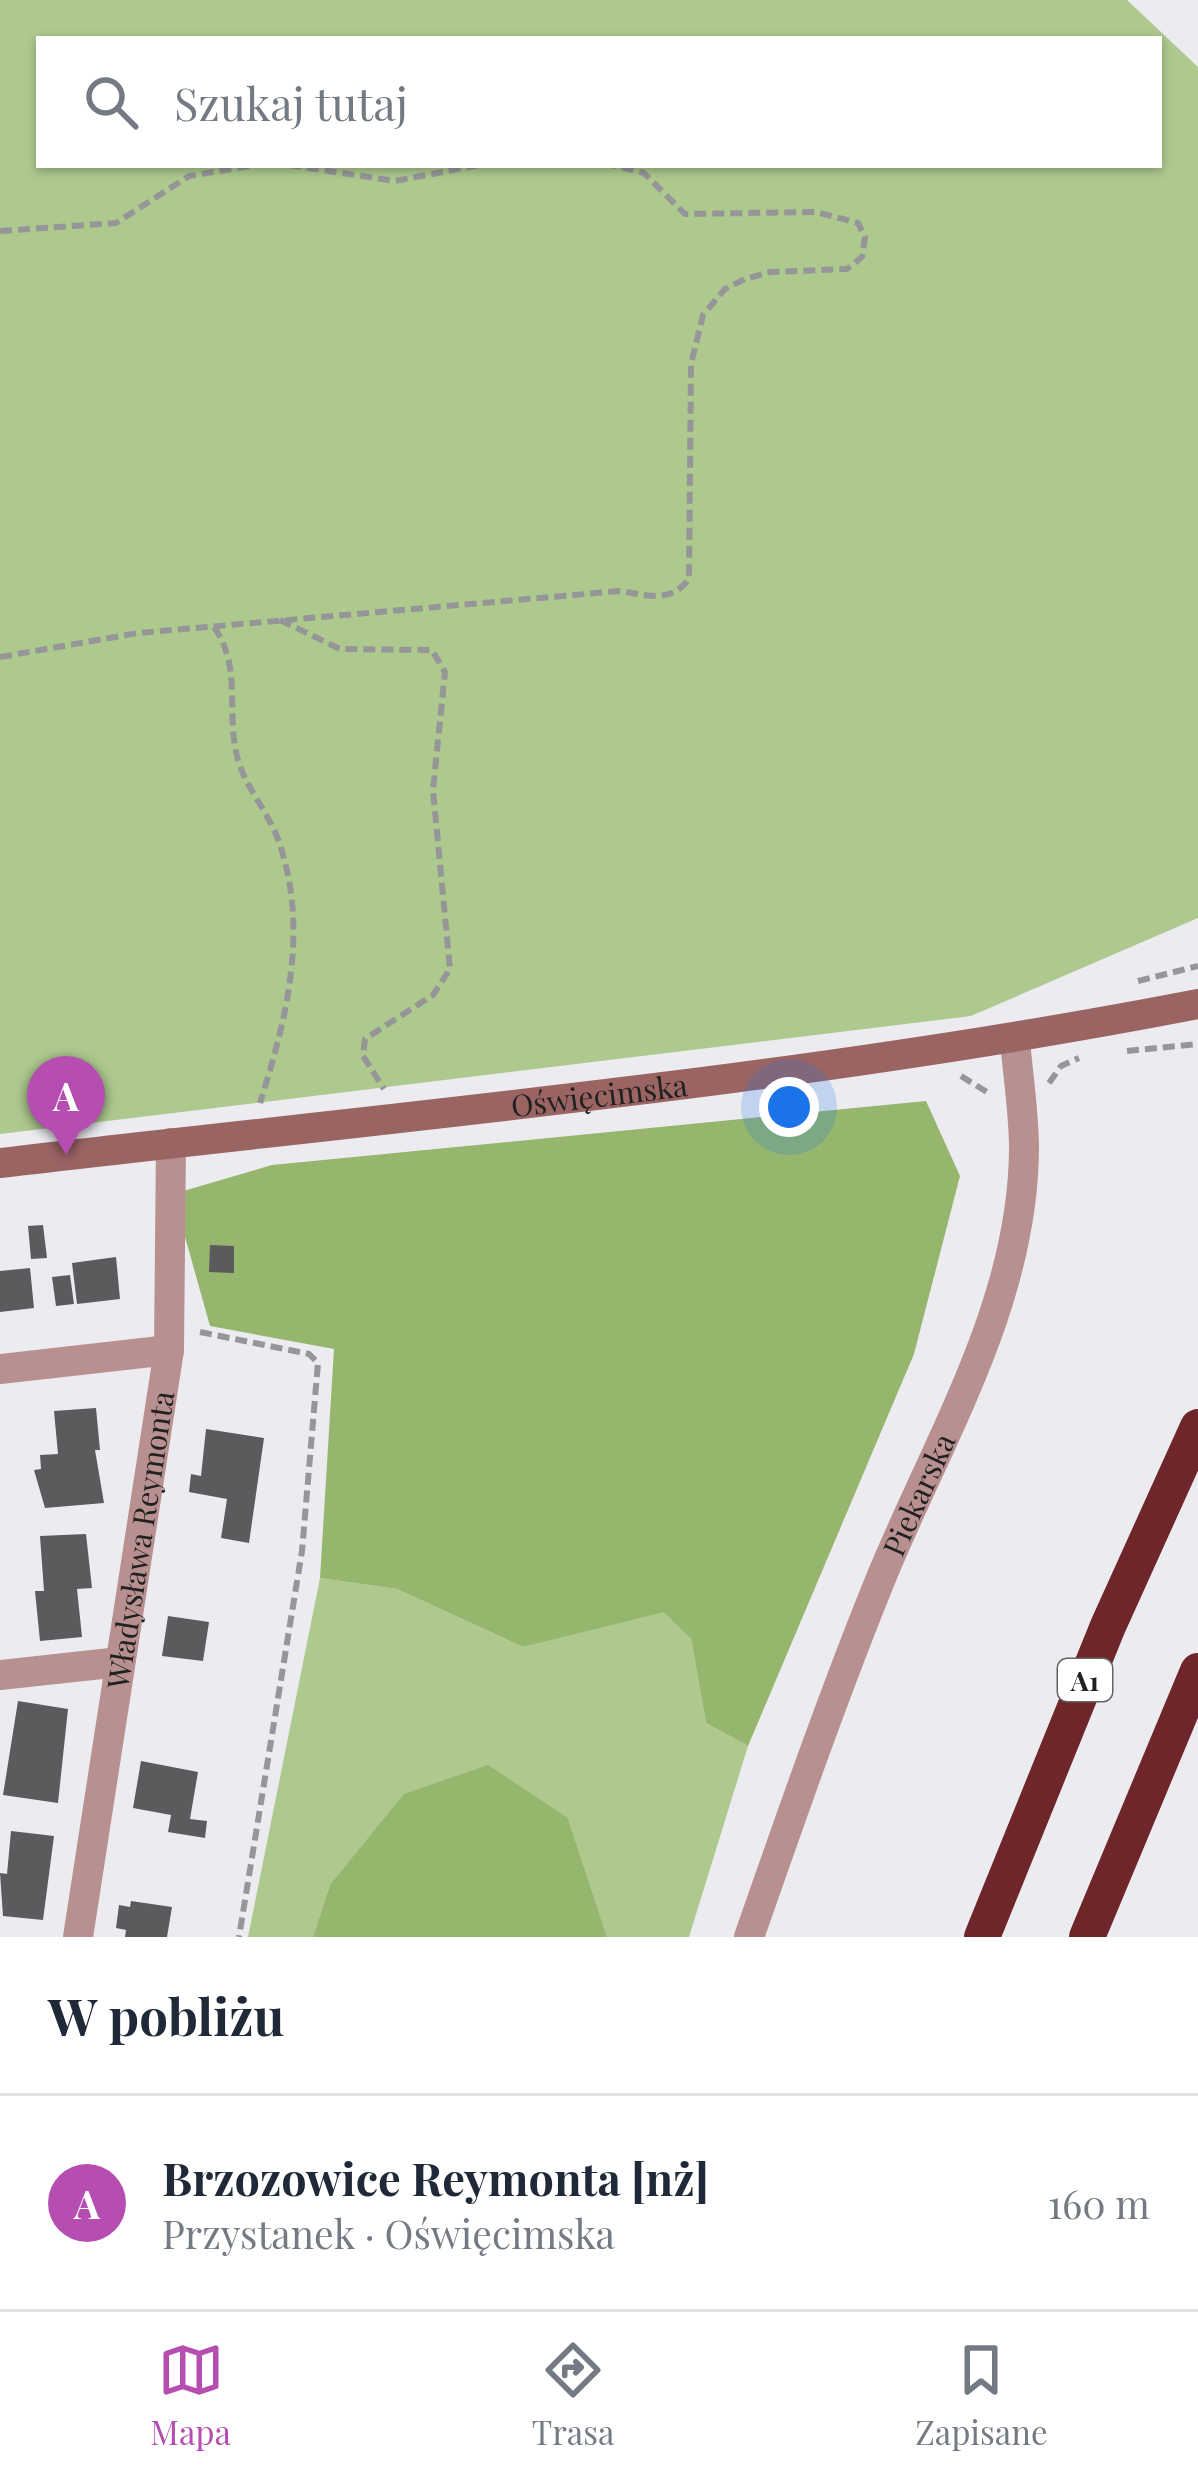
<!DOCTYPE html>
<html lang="pl">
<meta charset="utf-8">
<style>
:root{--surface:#fff;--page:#f2f2f3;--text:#1f2937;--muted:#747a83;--line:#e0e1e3;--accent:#b64eb1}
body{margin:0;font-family:"Playfair Display",serif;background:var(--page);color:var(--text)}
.you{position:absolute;left:789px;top:1107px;width:42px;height:42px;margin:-30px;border:9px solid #fff;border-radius:50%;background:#1a73e8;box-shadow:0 0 0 18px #1a73e833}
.badge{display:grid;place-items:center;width:78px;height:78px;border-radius:50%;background:var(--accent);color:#fff;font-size:39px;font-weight:700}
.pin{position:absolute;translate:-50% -99px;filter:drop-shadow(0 3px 6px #0008)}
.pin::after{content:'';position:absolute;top:63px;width:42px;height:36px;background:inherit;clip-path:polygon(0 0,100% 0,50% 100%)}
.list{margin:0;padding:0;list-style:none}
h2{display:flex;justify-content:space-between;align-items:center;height:156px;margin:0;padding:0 48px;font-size:51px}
h2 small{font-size:39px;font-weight:400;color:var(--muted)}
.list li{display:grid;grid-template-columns:78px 1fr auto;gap:36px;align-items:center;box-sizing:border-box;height:216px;padding:0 48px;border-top:3px solid var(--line)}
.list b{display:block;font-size:45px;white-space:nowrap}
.list p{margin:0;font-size:39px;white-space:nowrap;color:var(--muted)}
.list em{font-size:39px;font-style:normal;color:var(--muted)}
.icon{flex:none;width:66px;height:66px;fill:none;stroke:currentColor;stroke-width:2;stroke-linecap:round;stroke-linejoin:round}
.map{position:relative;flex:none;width:1198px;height:1937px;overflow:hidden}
.search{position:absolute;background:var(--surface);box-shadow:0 3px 9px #0004;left:36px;right:36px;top:36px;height:132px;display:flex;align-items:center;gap:30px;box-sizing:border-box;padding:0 42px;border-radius:0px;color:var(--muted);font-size:45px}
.sheet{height:372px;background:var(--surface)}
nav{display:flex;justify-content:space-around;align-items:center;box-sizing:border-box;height:168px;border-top:3px solid var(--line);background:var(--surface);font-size:33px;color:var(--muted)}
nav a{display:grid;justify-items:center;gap:6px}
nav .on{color:var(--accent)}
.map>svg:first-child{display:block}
.green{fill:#adc98e;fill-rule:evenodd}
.forest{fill:#96b66e}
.building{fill:#5b5a5d}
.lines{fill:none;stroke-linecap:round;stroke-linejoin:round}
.path{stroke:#969698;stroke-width:6;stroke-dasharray:12 6;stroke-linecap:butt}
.street{stroke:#b7908f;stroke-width:30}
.secondary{stroke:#9a6463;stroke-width:30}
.highway{stroke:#6f262a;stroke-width:36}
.labels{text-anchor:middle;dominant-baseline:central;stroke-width:12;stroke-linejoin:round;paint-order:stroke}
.shield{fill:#fff;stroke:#646464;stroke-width:3}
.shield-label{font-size:27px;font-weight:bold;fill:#212122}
.street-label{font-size:30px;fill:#212122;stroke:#fff}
</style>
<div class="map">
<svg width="1198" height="1937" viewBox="0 0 1198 1937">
<rect width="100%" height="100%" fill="#ececf0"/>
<path class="green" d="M 0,0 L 1127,0 L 1198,67 L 1198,918 L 971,1016 L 0,1134 ZM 1159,39 L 1159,165 L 39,165 L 39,39 Z
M 320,1578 L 397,1589 L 523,1647 L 664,1611 L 691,1639 L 706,1723 L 748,1746 L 689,1937 L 607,1937 L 568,1818 L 330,1885 L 313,1937 L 248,1937 Z"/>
<path class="forest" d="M 926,1101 L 960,1176 L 914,1354 L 748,1746 L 706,1723 L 691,1639 L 664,1612 L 523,1647 L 397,1589 L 320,1578 L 334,1349 L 210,1326 L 173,1194 L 272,1165 Z
M 488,1765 L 568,1818 L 607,1937 L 313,1937 L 330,1885 L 404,1794 Z"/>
<path class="building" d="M 43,1225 L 47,1258 L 31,1259 L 28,1226 Z
M 210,1245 L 234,1246 L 234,1273 L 209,1272 Z
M 116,1257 L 120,1299 L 77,1304 L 72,1263 Z
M 30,1268 L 34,1308 L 0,1312 L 0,1271 Z
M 70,1275 L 74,1304 L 56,1306 L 52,1277 Z
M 96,1408 L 100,1450 L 95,1450 L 104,1503 L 45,1508 L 34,1470 L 41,1469 L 40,1455 L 58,1454 L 54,1411 Z
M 206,1429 L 264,1438 L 249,1543 L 221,1538 L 227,1499 L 189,1492 L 191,1474 L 201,1476 Z
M 86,1534 L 92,1588 L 77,1589 L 82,1637 L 40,1641 L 35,1591 L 44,1591 L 40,1536 Z
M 168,1616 L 209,1622 L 203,1661 L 162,1656 Z
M 18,1701 L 68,1709 L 58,1803 L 3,1795 Z
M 141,1761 L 198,1772 L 190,1819 L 207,1821 L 205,1838 L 168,1832 L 171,1815 L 133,1808 Z
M 11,1831 L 54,1836 L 43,1920 L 3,1916 L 0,1873 L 7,1874 Z
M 131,1901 L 172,1907 L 167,1937 L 125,1937 L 126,1930 L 116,1928 L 119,1905 L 130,1907 Z"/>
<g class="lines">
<path class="path" d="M 289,165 L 395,181 L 480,165
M 0,231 L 116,223 L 189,176 L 255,165
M 280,620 L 340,649 L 432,650 L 445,672 L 433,790 L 450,969 L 433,995 L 365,1039 L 363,1056 L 384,1089
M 214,627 C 243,668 225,714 238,760 C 246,788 269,813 279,842 C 309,929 287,1018 260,1103
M 0,657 L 138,633 L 620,591 C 647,595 670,604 689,579 L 691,364 L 703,315 L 725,289 L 745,279 L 770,272 L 847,269 L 862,257 L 865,237 L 858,223 L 816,212 L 685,214 L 644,173 L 611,165
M 1138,981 L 1198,966
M 1127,1051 L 1198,1044
M 961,1076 L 990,1094
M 1049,1083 L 1061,1066 L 1079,1058
M 200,1332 L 309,1354 L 318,1363 L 302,1551 L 239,1937"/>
<g class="street">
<path d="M 0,1369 L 169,1350"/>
<path d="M 0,1675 L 120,1662"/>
<path id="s1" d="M 78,1937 L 169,1350 L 171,1143"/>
<path id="s2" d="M 749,1937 C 791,1817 833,1696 881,1578 C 938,1439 1023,1304 1024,1149 C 1024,1113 1018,1076 1015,1040"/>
</g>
<path class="secondary" id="s3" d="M 0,1163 C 400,1116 802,1081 1198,1004"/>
<path class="highway" d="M 982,1937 L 1108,1626 L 1198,1427
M 1087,1937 L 1198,1671"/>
</g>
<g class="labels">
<rect class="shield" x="1058" y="1659" width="54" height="42" rx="9"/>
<g class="shield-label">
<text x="1085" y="1680">A1</text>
</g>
<g class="street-label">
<text stroke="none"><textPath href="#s3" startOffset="603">Oświęcimska</textPath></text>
<text stroke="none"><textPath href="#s2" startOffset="474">Piekarska</textPath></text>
<text stroke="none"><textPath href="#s1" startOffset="402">Władysława Reymonta</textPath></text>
</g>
</g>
</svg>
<div class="you"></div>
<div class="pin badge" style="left:66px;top:1155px">A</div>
<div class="search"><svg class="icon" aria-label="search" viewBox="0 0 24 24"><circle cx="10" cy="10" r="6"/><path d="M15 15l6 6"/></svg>Szukaj tutaj</div>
</div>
<section class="sheet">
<h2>W pobliżu<small></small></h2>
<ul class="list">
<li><span class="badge">A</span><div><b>Brzozowice Reymonta [nż]</b><p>Przystanek · Oświęcimska</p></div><em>160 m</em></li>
</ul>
</section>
<nav>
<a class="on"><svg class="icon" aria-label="map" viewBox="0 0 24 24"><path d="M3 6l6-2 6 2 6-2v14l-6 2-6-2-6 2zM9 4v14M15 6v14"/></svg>Mapa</a>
<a><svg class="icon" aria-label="directions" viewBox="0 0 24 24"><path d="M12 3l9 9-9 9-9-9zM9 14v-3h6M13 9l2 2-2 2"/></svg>Trasa</a>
<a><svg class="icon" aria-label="saved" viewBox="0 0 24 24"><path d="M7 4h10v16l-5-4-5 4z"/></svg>Zapisane</a>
</nav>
